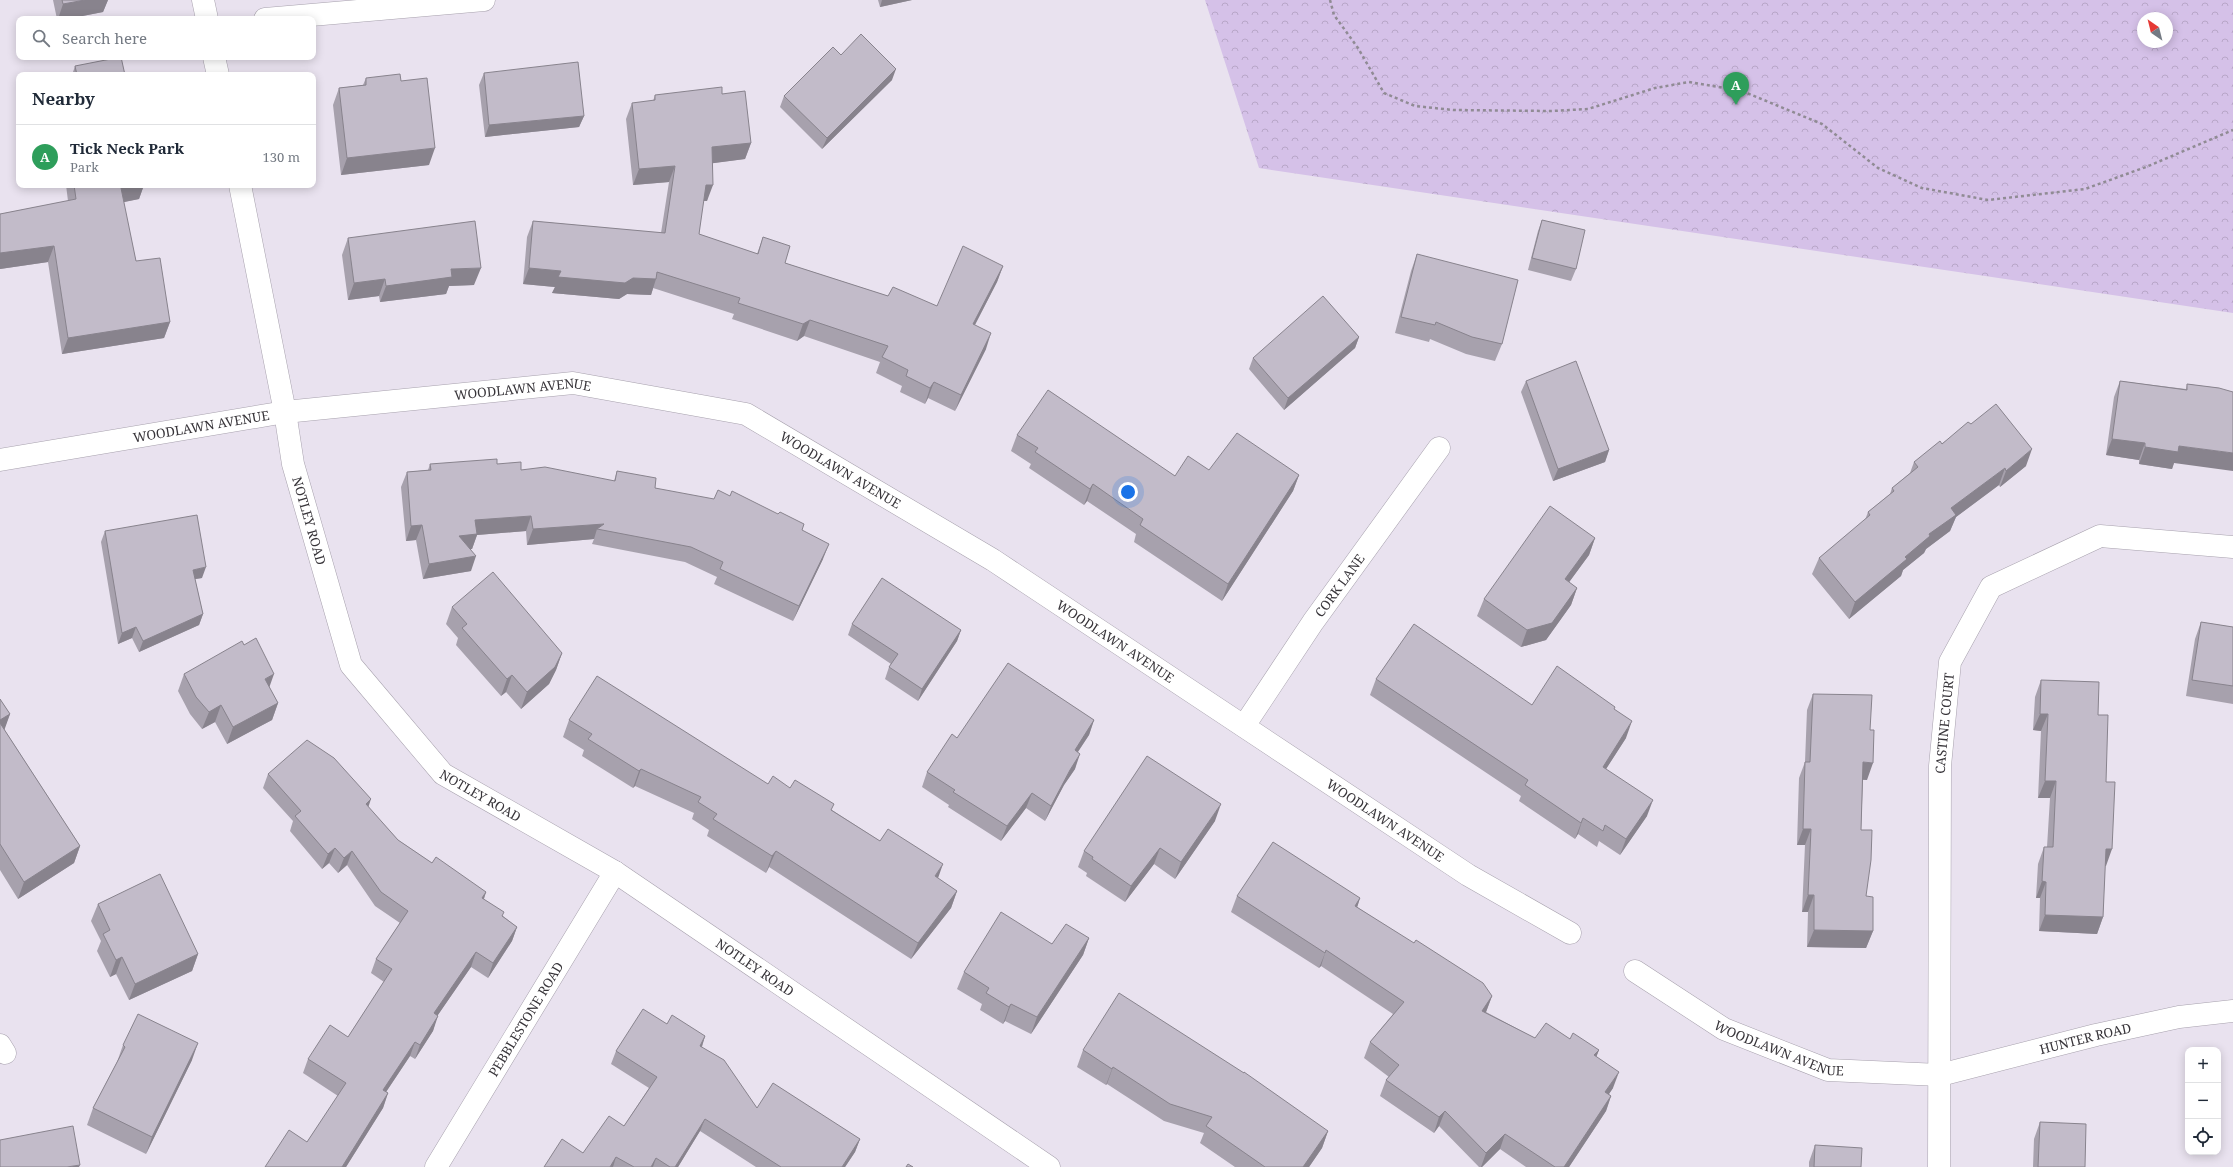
<!DOCTYPE html>
<meta charset="utf-8">
<style>
:root{--surface:#fff;--page:#f6f6f7;--text:#1f2937;--muted:#747a83;--line:#e0e1e3;--accent:#95741d}
body{margin:0;font-family:"Noto Serif",serif;background:var(--page);color:var(--text)}
.controls{position:absolute;right:12px;bottom:12px;display:grid;overflow:hidden;border-radius:8px;box-shadow:0 2px 10px #0003}
.controls button{width:36px;height:36px;display:grid;place-items:center;padding:0;border:0;border-bottom:1px solid var(--line);background:var(--surface);color:var(--text);font:20px sans-serif}
.compass{position:absolute;left:2137px;top:12px;width:36px;height:36px;border-radius:50%;background:var(--surface);box-shadow:0 2px 10px #0003;rotate:325deg}
.you{position:absolute;left:1128px;top:492px;width:14px;height:14px;margin:-10px;border:3px solid #fff;border-radius:50%;background:#1a73e8;box-shadow:0 0 0 6px #1a73e833}
.badge{display:grid;place-items:center;width:26px;height:26px;border-radius:50%;background:var(--accent);color:#fff;font-size:13px;font-weight:700}
.pin{position:absolute;translate:-50% -33px;filter:drop-shadow(0 1px 2px #0008)}
.pin::after{content:'';position:absolute;top:21px;width:14px;height:12px;background:inherit;clip-path:polygon(0 0,100% 0,50% 100%)}
.list{margin:0;padding:0;list-style:none}
h2{display:flex;justify-content:space-between;align-items:center;height:52px;margin:0;padding:0 16px;font-size:17px}
h2 small{font-size:13px;font-weight:400;color:var(--muted)}
.list li{display:grid;grid-template-columns:26px 1fr auto;gap:12px;align-items:center;box-sizing:border-box;height:64px;padding:0 16px;border-top:1px solid var(--line)}
.list b{display:block;font-size:15px;white-space:nowrap}
.list p{margin:0;font-size:13px;white-space:nowrap;color:var(--muted)}
.list em{font-size:13px;font-style:normal;color:var(--muted)}
.icon{flex:none;width:22px;height:22px;fill:none;stroke:currentColor;stroke-width:2;stroke-linecap:round;stroke-linejoin:round}
.map{position:relative;flex:none;width:2233px;height:1167px;overflow:hidden}
.search{position:absolute;background:var(--surface);box-shadow:0 2px 10px #0003;left:16px;top:16px;width:300px;height:44px;display:flex;align-items:center;gap:10px;box-sizing:border-box;padding:0 14px;border-radius:8px;color:var(--muted);font-size:15px}
.panel{position:absolute;background:var(--surface);box-shadow:0 2px 10px #0003;left:16px;top:72px;width:300px;height:116px;border-radius:8px}
.map>svg:first-child{display:block}
.park{fill:url(#park-crowns);fill-rule:evenodd}
.lines{fill:none;stroke-linecap:round;stroke-linejoin:round}
.minor-casing{stroke:#a7a1ad;stroke-width:23}
.path{stroke:#908b94;stroke-width:2.5;stroke-dasharray:3 3;stroke-linecap:butt}
.minor{stroke:#fff;stroke-width:22}
.wall{fill:#a7a1ad}
.shaded-wall{fill:#88838d}
.building{fill:#c2bbc9;stroke:#88838d}
.labels{text-anchor:middle;dominant-baseline:central;stroke-width:4;stroke-linejoin:round;paint-order:stroke}
.street-label{font-size:13px;fill:#38353a;stroke:#f6effd}
</style>
<div class="map">
<svg width="2233" height="1167" viewBox="0 0 2233 1167">
<defs>
<pattern id="park-crowns" width="20" height="18" patternUnits="userSpaceOnUse"><rect width="20" height="18" fill="#d5c1e8"/><path d="M2 6a3 3 0 1 1 6 0M12 15a3 3 0 1 1 6 0" fill="none" stroke="#b8a6c8"/></pattern>
</defs>
<rect width="100%" height="100%" fill="#e9e2ef"/>
<path class="park" d="M 1205,0 L 2233,0 L 2233,313 L 1259,168 ZM 2143,18 L 2167,18 L 2167,42 L 2143,42 Z"/>
<g class="lines">
<g class="minor-casing">
<g id="minor">
<path d="M 203,0 L 207,19"/>
<path d="M 265,19 L 484,0"/>
<path d="M 214,57 L 218,75"/>
<path id="s1" d="M 240,185 L 285,412 L 293,464 L 351,665 L 443,774 L 615,872 L 1049,1167"/>
<path id="s2" d="M 0,460 L 285,412 L 573,383 L 746,414 L 993,560 L 1468,875 L 1570,933"/>
<path id="s3" d="M 1244,726 L 1313,622 L 1439,448"/>
<path id="s4" d="M 1635,971 L 1724,1029 L 1828,1070 L 1940,1075 L 2096,1035 L 2179,1017 L 2233,1011"/>
<path d="M 0,1045 L 5,1053"/>
<path id="s5" d="M 436,1167 L 615,872"/>
<path id="s6" d="M 1939,1167 L 1940,766 L 1950,662 L 1991,587 L 2100,536 L 2233,547"/>
</g>
</g>
<path class="path" d="M 1330,0 L 1334,15 L 1358,48 L 1384,93 L 1415,106 L 1453,110 L 1551,111 L 1588,109 L 1655,88 L 1689,82 L 1742,91 L 1822,124 L 1878,168 L 1922,188 L 1988,200 L 2085,189 L 2146,167 L 2233,130"/>
<use href="#minor" class="minor"/>
</g>
<path class="wall" d="M 53,0 L 108,0 L 103,12 L 67,19 L 57,19 Z
M 878,0 L 912,0 L 880,7 Z
M 841,55 L 892,80 L 822,149 L 780,107 L 784,96 Z
M 75,66 L 125,75 L 72,75 Z
M 484,73 L 584,116 L 579,127 L 485,137 L 479,85 Z
M 366,78 L 401,81 L 429,165 L 341,175 L 333,105 L 339,88 L 363,85 Z
M 722,94 L 751,143 L 745,159 L 713,163 L 707,201 L 703,201 L 699,234 L 757,254 L 763,237 L 785,263 L 888,296 L 937,306 L 1003,266 L 997,282 L 975,325 L 986,349 L 955,411 L 928,398 L 925,404 L 900,392 L 902,386 L 876,373 L 880,362 L 804,336 L 797,341 L 732,319 L 734,314 L 653,288 L 651,295 L 627,294 L 619,299 L 552,293 L 555,287 L 523,284 L 527,237 L 533,221 L 661,233 L 669,182 L 633,185 L 626,119 L 632,103 L 653,101 L 655,95 Z
M 66,185 L 144,185 L 139,199 L 123,202 L 136,261 L 170,322 L 164,338 L 62,354 L 48,262 L 0,269 L 0,214 L 68,201 Z
M 1542,220 L 1576,269 L 1571,281 L 1528,270 L 1538,231 Z
M 348,238 L 474,285 L 449,286 L 446,294 L 380,302 L 379,296 L 348,300 L 342,255 Z
M 1417,254 L 1502,344 L 1495,361 L 1466,354 L 1430,339 L 1429,342 L 1395,333 L 1411,271 Z
M 1359,337 L 1355,348 L 1284,410 L 1249,369 L 1253,358 Z
M 1526,381 L 1609,450 L 1605,462 L 1553,481 L 1521,392 Z
M 2120,381 L 2186,389 L 2187,384 L 2219,388 L 2174,463 L 2172,469 L 2139,464 L 2139,460 L 2106,455 L 2114,397 Z
M 1971,424 L 2026,466 L 2000,487 L 1999,485 L 1956,517 L 1950,531 L 1926,549 L 1924,553 L 1903,570 L 1901,576 L 1849,619 L 1812,574 L 1819,558 L 1865,520 L 1868,512 L 1890,494 L 1892,488 L 1910,473 L 1914,462 Z
M 1017,435 L 1175,476 L 1209,470 L 1299,475 L 1293,491 L 1222,601 L 1134,542 L 1136,534 L 1087,501 L 1084,505 L 1029,468 L 1031,464 L 1011,451 Z
M 430,464 L 497,464 L 521,470 L 614,481 L 617,471 L 655,488 L 802,531 L 823,559 L 793,621 L 714,584 L 717,577 L 685,562 L 592,544 L 594,539 L 527,545 L 526,531 L 477,535 L 472,549 L 471,549 L 471,571 L 423,579 L 416,540 L 406,541 L 401,487 L 407,472 L 428,470 Z
M 105,531 L 202,578 L 195,579 L 203,614 L 199,625 L 139,652 L 132,638 L 118,644 L 101,542 Z
M 1595,538 L 1589,555 L 1569,582 L 1577,588 L 1571,605 L 1546,640 L 1521,647 L 1477,616 L 1484,599 Z
M 452,607 L 562,653 L 556,670 L 549,684 L 521,709 L 506,692 L 501,696 L 456,645 L 458,638 L 446,624 Z
M 2201,622 L 2233,627 L 2233,704 L 2186,696 L 2195,639 Z
M 852,624 L 961,630 L 957,641 L 918,701 L 885,679 L 889,667 L 891,664 L 848,635 Z
M 244,645 L 269,687 L 278,703 L 272,720 L 227,744 L 215,722 L 202,729 L 190,714 L 178,691 L 184,674 Z
M 1376,679 L 1532,705 L 1614,709 L 1626,738 L 1606,769 L 1647,816 L 1620,855 L 1599,841 L 1597,847 L 1578,834 L 1575,839 L 1519,801 L 1521,796 L 1370,695 Z
M 2041,680 L 2098,715 L 2106,782 L 2106,866 L 2105,866 L 2103,917 L 2097,934 L 2039,931 L 2040,898 L 2036,898 L 2038,864 L 2044,847 L 2047,847 L 2050,798 L 2038,798 L 2041,731 L 2033,730 L 2035,697 Z
M 1813,694 L 1867,780 L 1863,780 L 1861,830 L 1866,896 L 1873,931 L 1866,948 L 1807,947 L 1808,912 L 1802,912 L 1805,845 L 1797,845 L 1799,778 L 1805,762 L 1807,710 Z
M 0,699 L 10,714 L 4,729 L 80,846 L 74,863 L 18,899 L 0,870 Z
M 569,720 L 768,784 L 790,788 L 832,810 L 957,891 L 951,908 L 911,959 L 769,867 L 766,873 L 707,836 L 709,830 L 692,819 L 694,813 L 635,786 L 633,788 L 582,756 L 584,750 L 563,737 Z
M 1094,720 L 1089,735 L 1078,752 L 1075,769 L 1064,785 L 1045,821 L 1026,808 L 1001,841 L 948,807 L 949,805 L 922,787 L 927,772 L 957,738 Z
M 268,774 L 368,807 L 398,840 L 432,863 L 486,892 L 484,899 L 503,916 L 517,927 L 512,941 L 488,978 L 471,967 L 437,1016 L 433,1031 L 415,1059 L 410,1056 L 386,1092 L 388,1093 L 383,1108 L 346,1167 L 265,1167 L 307,1142 L 338,1096 L 303,1073 L 308,1059 L 348,1037 L 384,982 L 371,973 L 376,959 L 400,923 L 375,906 L 347,865 L 338,873 L 329,863 L 322,869 L 290,831 L 293,821 L 263,788 Z
M 1215,821 L 1175,879 L 1154,864 L 1125,902 L 1086,876 L 1087,873 L 1078,867 L 1084,851 Z
M 1237,896 L 1360,898 L 1357,907 L 1492,996 L 1486,1012 L 1535,1038 L 1570,1039 L 1599,1050 L 1596,1057 L 1613,1088 L 1609,1094 L 1611,1096 L 1606,1111 L 1569,1167 L 1526,1167 L 1500,1149 L 1482,1167 L 1479,1167 L 1439,1126 L 1434,1133 L 1380,1096 L 1386,1080 L 1389,1077 L 1364,1058 L 1370,1042 L 1393,1014 L 1321,966 L 1319,968 L 1231,912 Z
M 98,904 L 198,954 L 192,971 L 129,1000 L 116,974 L 110,977 L 97,951 L 101,941 L 91,921 Z
M 1089,938 L 1083,955 L 1031,1034 L 1005,1021 L 1003,1024 L 980,1010 L 982,1004 L 957,989 L 964,972 L 1052,944 Z
M 667,1024 L 705,1036 L 702,1047 L 757,1108 L 860,1139 L 855,1152 L 845,1167 L 756,1167 L 700,1131 L 678,1167 L 544,1167 L 583,1153 L 624,1126 L 649,1088 L 611,1064 L 616,1051 Z
M 123,1045 L 192,1060 L 146,1154 L 87,1125 L 93,1108 L 117,1062 Z
M 1083,1050 L 1328,1131 L 1322,1148 L 1309,1167 L 1235,1167 L 1200,1143 L 1204,1133 L 1164,1121 L 1107,1084 L 1106,1085 L 1077,1067 Z
M 2040,1122 L 2085,1167 L 2033,1167 L 2034,1139 Z
M 1815,1145 L 1861,1167 L 1809,1167 L 1809,1162 Z"/>
<path class="shaded-wall" d="M 85,0 L 108,0 L 103,12 L 67,19 L 58,19 L 63,4 Z
M 882,0 L 912,0 L 880,7 Z
M 896,69 L 892,80 L 822,149 L 827,138 Z
M 584,116 L 579,127 L 485,137 L 489,125 Z
M 751,143 L 745,159 L 707,164 L 712,147 Z
M 435,148 L 429,165 L 341,175 L 347,158 Z
M 675,166 L 669,182 L 633,185 L 639,169 Z
M 134,185 L 144,185 L 139,199 L 115,204 L 121,188 Z
M 706,185 L 713,185 L 707,201 L 700,201 Z
M 54,246 L 48,262 L 0,269 L 0,253 Z
M 1003,266 L 997,282 L 967,340 L 973,324 Z
M 481,268 L 474,285 L 449,286 L 446,294 L 380,302 L 386,286 L 451,269 Z
M 529,268 L 633,278 L 656,279 L 651,295 L 627,294 L 619,299 L 552,293 L 555,287 L 523,284 Z
M 385,279 L 379,296 L 348,300 L 354,283 Z
M 810,320 L 804,336 L 797,341 L 803,324 Z
M 170,322 L 164,338 L 62,354 L 68,338 Z
M 991,333 L 986,349 L 955,411 L 961,395 Z
M 1359,337 L 1355,348 L 1284,410 L 1288,398 Z
M 934,382 L 928,398 L 925,404 L 930,388 Z
M 2112,439 L 2145,443 L 2139,460 L 2106,455 Z
M 2179,446 L 2233,453 L 2233,471 L 2174,463 L 2172,469 L 2139,464 L 2145,447 Z
M 2032,449 L 2026,466 L 2000,487 L 2006,471 Z
M 1609,450 L 1605,462 L 1553,481 L 1558,469 Z
M 2005,468 L 1999,485 L 1956,517 L 1950,531 L 1926,549 L 1924,553 L 1903,570 L 1901,576 L 1849,619 L 1855,602 L 1905,557 L 1929,534 L 1951,508 Z
M 1299,475 L 1293,491 L 1222,601 L 1228,584 Z
M 1093,484 L 1087,501 L 1084,505 L 1090,489 Z
M 531,516 L 526,531 L 477,535 L 472,549 L 453,551 L 459,536 L 475,520 Z
M 604,524 L 597,529 L 594,539 L 527,545 L 533,529 Z
M 422,525 L 416,540 L 406,541 L 411,526 Z
M 1595,538 L 1589,555 L 1559,596 L 1565,579 Z
M 829,544 L 823,559 L 793,621 L 799,606 Z
M 476,556 L 471,571 L 423,579 L 429,564 Z
M 206,567 L 202,578 L 189,580 L 193,570 Z
M 1577,588 L 1571,605 L 1546,640 L 1521,647 L 1527,630 Z
M 203,614 L 199,625 L 139,652 L 143,641 Z
M 136,627 L 132,638 L 118,644 L 122,633 Z
M 961,630 L 957,641 L 918,701 L 922,689 Z
M 562,653 L 556,670 L 549,684 L 521,709 L 527,692 Z
M 274,674 L 268,691 L 265,679 Z
M 512,675 L 506,692 L 501,696 L 507,679 Z
M 278,703 L 272,720 L 227,744 L 233,727 Z
M 221,705 L 215,722 L 202,729 L 209,712 Z
M 10,714 L 4,731 L 0,733 L 0,720 Z
M 2040,714 L 2048,714 L 2041,731 L 2033,730 Z
M 1094,720 L 1089,735 L 1069,765 L 1075,750 Z
M 1632,721 L 1626,738 L 1597,783 L 1603,767 Z
M 1080,754 L 1075,769 L 1064,785 L 1045,821 L 1051,806 L 1070,770 Z
M 1863,762 L 1873,763 L 1867,780 L 1857,779 Z
M 641,769 L 635,786 L 633,788 L 639,771 Z
M 2045,781 L 2056,781 L 2050,798 L 2038,798 Z
M 1032,793 L 1026,808 L 1001,841 L 1007,826 Z
M 371,799 L 366,814 L 366,804 Z
M 1653,800 L 1647,816 L 1620,855 L 1626,839 Z
M 1221,804 L 1215,821 L 1175,879 L 1181,862 Z
M 1583,818 L 1578,834 L 1575,839 L 1581,823 Z
M 1803,829 L 1811,829 L 1805,845 L 1797,845 Z
M 80,846 L 74,863 L 18,899 L 24,882 Z
M 335,848 L 329,863 L 322,869 L 328,854 Z
M 1160,848 L 1154,864 L 1125,902 L 1131,886 Z
M 2106,849 L 2112,849 L 2106,866 L 2100,866 Z
M 352,851 L 347,865 L 338,873 L 344,858 Z
M 776,851 L 769,867 L 766,873 L 772,856 Z
M 943,864 L 937,881 L 935,876 Z
M 2042,881 L 2046,882 L 2040,898 L 2036,898 Z
M 957,891 L 951,908 L 911,959 L 918,943 Z
M 486,892 L 481,907 L 482,898 Z
M 1808,895 L 1814,895 L 1808,912 L 1802,912 Z
M 1360,898 L 1355,914 L 1355,906 Z
M 2045,915 L 2103,917 L 2097,934 L 2039,931 Z
M 517,927 L 512,941 L 488,978 L 493,963 Z
M 1814,930 L 1873,931 L 1866,948 L 1807,947 Z
M 1089,938 L 1083,955 L 1031,1034 L 1037,1017 Z
M 1326,950 L 1321,966 L 1319,968 L 1325,953 Z
M 476,952 L 471,967 L 429,1028 L 434,1013 Z
M 198,954 L 192,971 L 129,1000 L 135,984 Z
M 122,957 L 116,974 L 110,977 L 116,960 Z
M 1492,996 L 1486,1012 L 1477,1026 L 1482,1011 Z
M 1011,1004 L 1005,1021 L 1003,1024 L 1009,1007 Z
M 438,1016 L 433,1031 L 415,1059 L 420,1045 Z
M 705,1036 L 701,1049 L 700,1046 Z
M 415,1042 L 410,1056 L 378,1104 L 383,1090 Z
M 198,1043 L 192,1060 L 146,1154 L 152,1137 Z
M 1599,1050 L 1593,1065 L 1594,1055 Z
M 1113,1067 L 1107,1084 L 1106,1085 L 1112,1069 Z
M 1619,1072 L 1613,1088 L 1600,1107 L 1605,1092 Z
M 388,1093 L 383,1108 L 346,1167 L 342,1167 Z
M 1611,1096 L 1606,1111 L 1569,1167 L 1564,1167 Z
M 1445,1111 L 1439,1126 L 1434,1133 L 1439,1117 Z
M 705,1119 L 700,1131 L 678,1167 L 675,1167 Z
M 1328,1131 L 1322,1148 L 1309,1167 L 1303,1167 Z
M 1505,1134 L 1500,1149 L 1482,1167 L 1481,1167 L 1486,1153 Z
M 860,1139 L 855,1152 L 845,1167 L 842,1167 Z
M 616,1157 L 613,1167 L 610,1167 Z
M 656,1158 L 653,1167 L 651,1167 Z
M 80,1165 L 79,1167 L 66,1167 Z"/>
<path class="building" d="M 62,0 L 85,0 L 63,4 Z
M 861,34 L 896,69 L 827,138 L 784,96 L 833,47 L 841,55 Z
M 121,57 L 125,75 L 77,75 L 75,66 Z
M 578,62 L 584,116 L 489,125 L 484,73 Z
M 400,74 L 401,81 L 427,78 L 435,148 L 347,158 L 339,88 L 366,85 L 366,78 Z
M 722,87 L 722,94 L 745,91 L 751,143 L 712,147 L 713,185 L 706,185 L 699,234 L 758,254 L 763,237 L 790,246 L 785,263 L 888,296 L 893,287 L 937,306 L 963,246 L 1003,266 L 973,324 L 991,333 L 961,395 L 934,382 L 930,388 L 906,376 L 908,370 L 882,357 L 888,346 L 810,320 L 803,324 L 738,303 L 740,298 L 657,272 L 656,279 L 633,278 L 625,283 L 558,277 L 561,271 L 529,268 L 533,221 L 665,233 L 675,166 L 639,169 L 632,103 L 655,100 L 655,95 Z
M 74,185 L 134,185 L 121,188 L 136,261 L 160,258 L 170,322 L 68,338 L 54,246 L 0,253 L 0,214 L 76,199 Z
M 1542,220 L 1585,230 L 1576,269 L 1532,258 Z
M 475,221 L 481,268 L 451,269 L 452,277 L 386,286 L 385,279 L 354,283 L 348,238 Z
M 1417,254 L 1518,280 L 1502,344 L 1472,337 L 1436,322 L 1435,325 L 1401,317 Z
M 1323,296 L 1359,337 L 1288,398 L 1253,358 Z
M 1576,361 L 1609,450 L 1558,469 L 1526,381 Z
M 2120,381 L 2187,390 L 2187,384 L 2219,388 L 2233,392 L 2233,453 L 2179,446 L 2178,452 L 2145,447 L 2145,443 L 2112,439 Z
M 1048,390 L 1175,476 L 1188,456 L 1209,470 L 1237,433 L 1299,475 L 1228,584 L 1140,525 L 1143,519 L 1093,484 L 1090,489 L 1035,452 L 1038,448 L 1017,435 Z
M 1996,404 L 2032,449 L 2006,471 L 2005,468 L 1951,508 L 1956,515 L 1929,534 L 1930,536 L 1905,557 L 1907,559 L 1855,602 L 1819,558 L 1870,515 L 1868,512 L 1894,491 L 1892,488 L 1918,467 L 1914,462 L 1940,441 L 1942,444 L 1968,422 L 1971,424 Z
M 497,459 L 497,464 L 521,462 L 521,470 L 545,467 L 615,481 L 617,471 L 656,478 L 655,488 L 714,499 L 718,490 L 730,496 L 732,491 L 778,514 L 780,512 L 804,524 L 802,530 L 829,544 L 799,606 L 720,569 L 723,562 L 691,547 L 597,529 L 604,524 L 533,529 L 531,516 L 475,520 L 477,534 L 459,536 L 476,556 L 429,564 L 422,525 L 411,526 L 407,472 L 431,470 L 430,464 Z
M 1550,506 L 1595,538 L 1565,579 L 1577,588 L 1552,623 L 1527,630 L 1484,599 Z
M 197,515 L 206,567 L 193,570 L 203,614 L 143,641 L 136,627 L 122,633 L 105,531 Z
M 493,572 L 562,653 L 555,667 L 527,692 L 512,675 L 507,679 L 462,628 L 467,624 L 452,607 Z
M 882,578 L 961,630 L 922,689 L 889,667 L 898,654 L 852,624 Z
M 2201,622 L 2233,627 L 2233,686 L 2192,680 Z
M 1414,624 L 1532,705 L 1557,666 L 1615,707 L 1614,709 L 1632,721 L 1603,767 L 1653,800 L 1626,839 L 1605,825 L 1603,831 L 1583,818 L 1581,823 L 1525,785 L 1528,780 L 1376,679 Z
M 256,638 L 274,674 L 265,679 L 278,703 L 233,727 L 221,705 L 209,712 L 196,697 L 184,674 L 242,641 L 244,645 Z
M 1008,663 L 1094,720 L 1075,750 L 1080,754 L 1070,770 L 1051,806 L 1032,793 L 1007,826 L 953,792 L 955,790 L 927,772 L 952,734 L 957,738 Z
M 597,676 L 768,784 L 773,776 L 790,788 L 795,780 L 834,804 L 831,810 L 880,841 L 888,829 L 943,864 L 935,876 L 957,891 L 918,943 L 776,851 L 772,856 L 713,819 L 717,814 L 698,802 L 701,797 L 641,769 L 639,771 L 588,739 L 592,734 L 569,720 Z
M 2041,680 L 2099,682 L 2098,715 L 2108,715 L 2106,782 L 2115,782 L 2112,849 L 2106,849 L 2103,917 L 2045,915 L 2046,882 L 2042,881 L 2044,847 L 2053,847 L 2056,781 L 2045,781 L 2048,714 L 2040,714 Z
M 1813,694 L 1872,695 L 1870,730 L 1874,730 L 1873,763 L 1863,762 L 1861,830 L 1872,830 L 1871,860 L 1866,896 L 1873,897 L 1873,931 L 1814,930 L 1814,895 L 1808,895 L 1811,829 L 1803,829 L 1805,762 L 1810,762 Z
M 0,699 L 10,714 L 0,720 Z
M 0,723 L 80,846 L 24,882 L 0,844 Z
M 307,740 L 334,758 L 371,799 L 366,804 L 398,840 L 432,863 L 436,857 L 486,892 L 482,898 L 504,912 L 502,916 L 517,927 L 493,963 L 476,952 L 434,1013 L 438,1016 L 420,1045 L 415,1042 L 383,1090 L 388,1093 L 342,1167 L 265,1167 L 289,1130 L 307,1142 L 346,1083 L 308,1059 L 330,1025 L 348,1037 L 392,969 L 376,959 L 408,911 L 381,892 L 352,851 L 344,858 L 335,848 L 328,854 L 295,816 L 301,811 L 268,774 Z
M 1147,756 L 1221,804 L 1181,862 L 1160,848 L 1131,886 L 1092,859 L 1093,857 L 1084,851 Z
M 1273,842 L 1360,898 L 1355,906 L 1414,943 L 1416,940 L 1483,983 L 1492,996 L 1482,1011 L 1535,1038 L 1546,1023 L 1570,1039 L 1573,1033 L 1599,1050 L 1594,1055 L 1619,1072 L 1605,1092 L 1611,1096 L 1564,1167 L 1555,1167 L 1505,1134 L 1486,1153 L 1445,1111 L 1439,1117 L 1386,1080 L 1399,1065 L 1370,1042 L 1404,1002 L 1326,950 L 1325,953 L 1237,896 Z
M 160,874 L 198,954 L 135,984 L 122,957 L 116,960 L 103,934 L 110,930 L 98,904 Z
M 1001,912 L 1052,944 L 1066,924 L 1089,938 L 1037,1017 L 1011,1004 L 1009,1007 L 986,993 L 989,988 L 964,972 Z
M 1119,993 L 1244,1073 L 1244,1072 L 1328,1131 L 1303,1167 L 1265,1167 L 1206,1126 L 1212,1117 L 1170,1104 L 1113,1067 L 1112,1069 L 1083,1050 Z
M 643,1009 L 667,1024 L 672,1015 L 705,1036 L 700,1046 L 724,1060 L 757,1108 L 773,1083 L 860,1139 L 842,1167 L 781,1167 L 705,1119 L 675,1167 L 670,1167 L 656,1158 L 651,1167 L 634,1167 L 616,1157 L 610,1167 L 544,1167 L 562,1139 L 583,1153 L 609,1116 L 624,1126 L 657,1077 L 616,1051 Z
M 138,1014 L 198,1043 L 152,1137 L 93,1108 L 125,1047 L 123,1045 Z
M 2040,1122 L 2086,1124 L 2085,1167 L 2038,1167 Z
M 73,1126 L 80,1165 L 67,1167 L 0,1167 L 0,1140 Z
M 1815,1145 L 1862,1148 L 1861,1167 L 1814,1167 Z
M 908,1164 L 913,1167 L 906,1167 Z"/>
<g class="labels">
<g class="street-label">
<text stroke="none"><textPath href="#s2" startOffset="528">WOODLAWN AVENUE</textPath></text>
<text stroke="none"><textPath href="#s2" startOffset="204">WOODLAWN AVENUE</textPath></text>
<text stroke="none"><textPath href="#s2" startOffset="864">WOODLAWN AVENUE</textPath></text>
<text stroke="none"><textPath href="#s1" startOffset="343">NOTLEY ROAD</textPath></text>
<text stroke="none"><textPath href="#s3" startOffset="170">CORK LANE</textPath></text>
<text stroke="none"><textPath href="#s2" startOffset="1188">WOODLAWN AVENUE</textPath></text>
<text stroke="none"><textPath href="#s6" startOffset="444">CASTINE COURT</textPath></text>
<text stroke="none"><textPath href="#s1" startOffset="679">NOTLEY ROAD</textPath></text>
<text stroke="none"><textPath href="#s2" startOffset="1512">WOODLAWN AVENUE</textPath></text>
<text stroke="none"><textPath href="#s1" startOffset="1003">NOTLEY ROAD</textPath></text>
<text stroke="none"><textPath href="#s5" startOffset="173">PEBBLESTONE ROAD</textPath></text>
<text stroke="none"><textPath href="#s4" startOffset="480">HUNTER ROAD</textPath></text>
<text stroke="none"><textPath href="#s4" startOffset="165">WOODLAWN AVENUE</textPath></text>
</g>
</g>
</svg>
<div class="controls">
<button>+</button>
<button>−</button>
<button><svg class="icon" aria-label="locate" viewBox="0 0 24 24"><circle cx="12" cy="12" r="6"/><path d="M12 2v4M12 18v4M2 12h4M18 12h4"/></svg></button>
</div>
<svg class="compass" viewBox="-18 -18 36 36"><path d="M0-13l5 13h-10z" fill="#e53935"/><path d="M0 13l5-13h-10z" fill="#747a83"/></svg>
<div class="you"></div>
<div class="pin badge" style="left:1736px;top:105px;background:#2e9e5b">A</div>
<div class="search"><svg class="icon" aria-label="search" viewBox="0 0 24 24"><circle cx="10" cy="10" r="6"/><path d="M15 15l6 6"/></svg>Search here</div>
<section class="panel">
<h2>Nearby<small></small></h2>
<ul class="list">
<li><span class="badge" style="background:#2e9e5b">A</span><div><b>Tick Neck Park</b><p>Park</p></div><em>130 m</em></li>
</ul>
</section>
</div>
